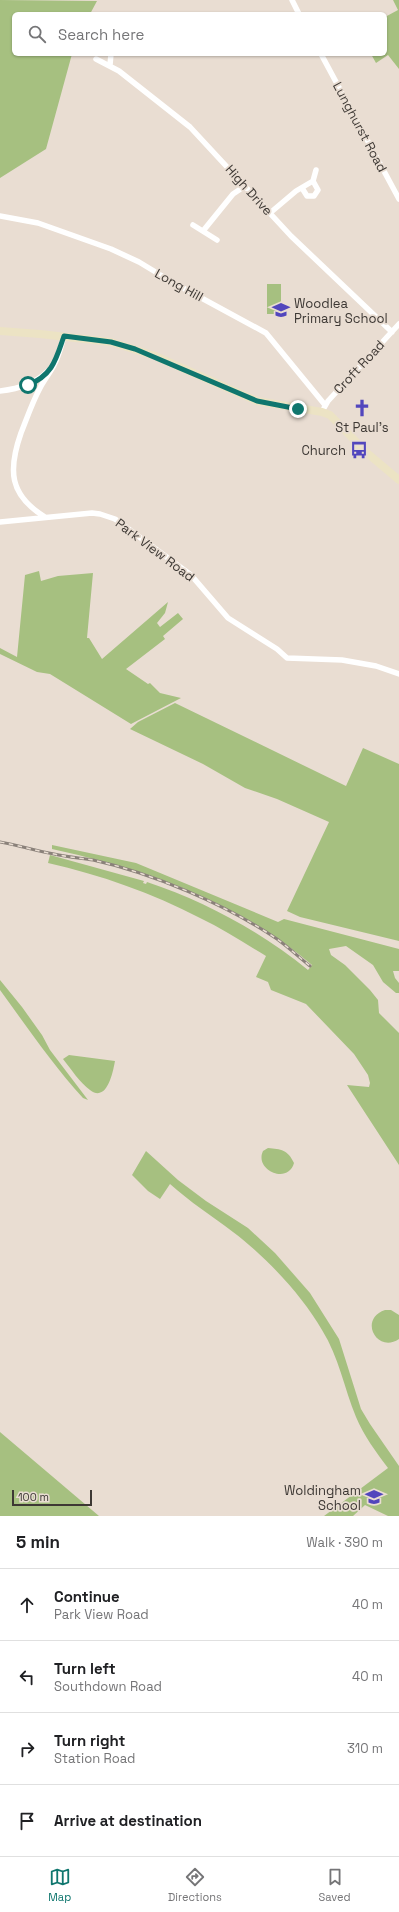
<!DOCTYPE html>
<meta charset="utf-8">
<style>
:root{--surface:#fff;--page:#f6f6f6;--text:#202124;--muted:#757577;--line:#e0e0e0;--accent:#0f766e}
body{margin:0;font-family:"Space Grotesk",sans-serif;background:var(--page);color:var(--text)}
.scale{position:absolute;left:12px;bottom:10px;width:80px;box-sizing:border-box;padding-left:4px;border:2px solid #3d3834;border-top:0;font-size:11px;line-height:14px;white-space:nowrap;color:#3d3834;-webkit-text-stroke:3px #e9ddd2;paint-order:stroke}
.stop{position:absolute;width:12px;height:12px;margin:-9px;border:3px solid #0f766e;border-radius:50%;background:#fff}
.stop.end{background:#0f766e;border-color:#fff;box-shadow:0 1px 4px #0008}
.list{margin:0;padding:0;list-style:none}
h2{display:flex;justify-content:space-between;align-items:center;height:52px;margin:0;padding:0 16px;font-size:17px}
h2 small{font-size:13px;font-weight:400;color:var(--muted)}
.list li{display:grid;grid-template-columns:26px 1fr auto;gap:12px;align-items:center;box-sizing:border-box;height:72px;padding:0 16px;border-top:1px solid var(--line)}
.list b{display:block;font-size:15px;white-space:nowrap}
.list p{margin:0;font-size:13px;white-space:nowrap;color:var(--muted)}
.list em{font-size:13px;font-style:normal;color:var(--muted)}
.icon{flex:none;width:22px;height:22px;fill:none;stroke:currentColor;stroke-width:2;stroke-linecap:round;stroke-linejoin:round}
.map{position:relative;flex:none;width:399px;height:1516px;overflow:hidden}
.search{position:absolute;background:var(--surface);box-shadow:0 1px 3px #0004;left:12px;right:12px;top:12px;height:44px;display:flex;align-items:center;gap:10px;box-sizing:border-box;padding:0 14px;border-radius:6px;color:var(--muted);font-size:15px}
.sheet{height:340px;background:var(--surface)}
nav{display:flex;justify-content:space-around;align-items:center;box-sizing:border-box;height:56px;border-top:1px solid var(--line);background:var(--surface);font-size:11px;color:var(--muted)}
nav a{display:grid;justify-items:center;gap:2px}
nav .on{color:var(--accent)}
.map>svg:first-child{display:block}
.green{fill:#a6c080}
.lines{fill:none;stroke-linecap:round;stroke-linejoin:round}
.street{stroke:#fff;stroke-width:5.5}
.secondary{stroke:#ece3c4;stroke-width:8}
.rail-casing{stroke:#8a817a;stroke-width:3}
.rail{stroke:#e9ddd2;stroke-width:1.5;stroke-dasharray:4.5;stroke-linecap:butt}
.route{stroke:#0f766e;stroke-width:5}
.labels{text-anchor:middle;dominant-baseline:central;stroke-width:3.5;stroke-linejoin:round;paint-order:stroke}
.street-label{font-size:13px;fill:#3d3834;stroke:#e9ddd2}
.poi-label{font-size:13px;fill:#3d3834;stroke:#e9ddd2;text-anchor:end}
</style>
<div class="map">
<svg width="399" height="1516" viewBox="0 0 399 1516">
<rect width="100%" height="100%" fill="#e9ddd2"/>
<path class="green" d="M 0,0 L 97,1 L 90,14 L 14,14 L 14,54 L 72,54 L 46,149 L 0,178 Z
M 393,0 L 399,0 L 399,69 L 388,55 L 376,63 L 371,54 L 385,54 L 385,17 L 398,10 Z
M 267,284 L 281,284 L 281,314 L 267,314 Z
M 39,571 L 41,581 L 58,576 L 93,573 L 87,638 L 89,638 L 102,659 L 168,602 L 165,613 L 157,623 L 160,627 L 178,613 L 183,619 L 163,636 L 165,639 L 126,669 L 148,684 L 150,683 L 160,693 L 181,698 L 131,724 L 50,674 L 37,672 L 0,654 L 0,648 L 17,657 L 25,575 Z
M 175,703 L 346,786 L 363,748 L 399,764 L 399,941 L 300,917 L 287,911 L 329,822 L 277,799 L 245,788 L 203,764 L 130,729 L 138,722 Z
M 52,845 L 136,863 L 278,922 L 284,919 L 399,949 L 399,971 L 393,971 L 395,978 L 399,983 L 399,993 L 396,993 L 383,982 L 373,965 L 346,946 L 329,949 L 331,955 L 345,965 L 370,990 L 378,1000 L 379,1013 L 399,1033 L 399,1165 L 347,1085 L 369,1087 L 370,1083 L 368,1075 L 354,1054 L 306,1004 L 271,990 L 268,982 L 256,977 L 266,956 C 244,943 223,929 200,918 C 152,893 101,875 48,863 L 50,855 L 144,881 L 143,883 L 146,884 L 147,882 C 205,901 261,932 308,970 L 312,965 C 239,902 144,869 52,849 Z
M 0,980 L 22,1007 L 42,1035 L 50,1050 L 88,1100 L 83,1098 C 52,1064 27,1027 0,990 Z
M 69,1055 L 115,1061 C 113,1072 107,1103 90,1090 C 80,1083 71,1069 63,1059 Z
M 268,1148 C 281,1149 288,1150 294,1163 C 288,1185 254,1170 263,1151 Z
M 146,1151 L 178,1180 L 206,1201 L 248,1228 L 275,1253 L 310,1293 L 339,1339 L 361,1409 L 370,1424 L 399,1466 L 399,1516 L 388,1516 L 365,1505 L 353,1516 L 324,1516 L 388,1468 C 376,1452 364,1436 356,1417 C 344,1388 339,1357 322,1330 C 302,1295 265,1256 233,1232 C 212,1216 190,1202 170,1184 L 160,1199 L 148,1191 L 132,1175 Z
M 385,1310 L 391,1310 L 399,1315 L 399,1339 C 377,1354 358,1319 385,1310 Z
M 0,1432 L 99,1516 L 0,1516 Z"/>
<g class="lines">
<path class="street" d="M 292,0 L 299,14
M 321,54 L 399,199
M 96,59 L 119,71 L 190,127 L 291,236 L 392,332
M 110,65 L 111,54
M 302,188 L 307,196 L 314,196 L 318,190 L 313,181
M 270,213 L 296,191 L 313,181 L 316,170
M 0,216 L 38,223 L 111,249 L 139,262 L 172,282 L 266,333 L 325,405
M 193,225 L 217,240
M 203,231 L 233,194 L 245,186
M 0,391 C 18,389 35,384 48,371
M 324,408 L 328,401 L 399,324
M 45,517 C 9,495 8,470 21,433 C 27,418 32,403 40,388 C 44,380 50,373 54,365 C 59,356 61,346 64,336
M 0,522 L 92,513 L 100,514 L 115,519 L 191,575 L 228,618 L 277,649 L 287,658 L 342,660 L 376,666 L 399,674"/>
<path class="secondary" d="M 0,331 L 40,334 L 111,342 L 155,356 L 257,401 L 322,412 L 330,415 L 367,453 L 399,480"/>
<g class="rail-casing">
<path id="rail" d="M 0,842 C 18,845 36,851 54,854 C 67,857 80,858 93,860 C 152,873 227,905 277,939 C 288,947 299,957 310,966"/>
</g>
<use href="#rail" class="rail"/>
</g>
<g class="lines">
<path class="route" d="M 28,385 C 53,375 56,359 64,336 L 111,342 L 135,349 L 257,401 L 298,409"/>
</g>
<defs>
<g id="school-bare" transform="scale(1.38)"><path d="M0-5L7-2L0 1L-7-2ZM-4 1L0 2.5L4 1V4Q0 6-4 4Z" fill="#5246bd" stroke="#e9ddd2" stroke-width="2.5" paint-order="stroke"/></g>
<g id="church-bare" transform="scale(1.38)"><path d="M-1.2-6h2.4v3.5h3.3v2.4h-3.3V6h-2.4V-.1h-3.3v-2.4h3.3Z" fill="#5246bd" stroke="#e9ddd2" stroke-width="2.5" paint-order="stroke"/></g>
<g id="bus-bare" transform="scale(1.38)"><path d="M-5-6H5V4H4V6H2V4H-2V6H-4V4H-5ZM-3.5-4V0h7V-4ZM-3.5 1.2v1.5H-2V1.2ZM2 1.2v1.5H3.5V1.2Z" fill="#5246bd" stroke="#e9ddd2" stroke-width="2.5" paint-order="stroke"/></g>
</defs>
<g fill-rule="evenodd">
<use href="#school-bare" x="281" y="310"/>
<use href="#church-bare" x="362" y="408"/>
<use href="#bus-bare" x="359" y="450"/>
<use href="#school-bare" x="374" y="1497"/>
</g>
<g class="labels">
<g class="street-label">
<text transform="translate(360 127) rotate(62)">Lunghurst Road</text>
<text transform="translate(249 190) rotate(48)">High Drive</text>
<text transform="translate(179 285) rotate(29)">Long Hill</text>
<text transform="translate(359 367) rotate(-47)">Croft Road</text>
<text transform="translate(155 550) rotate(37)">Park View Road</text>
</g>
<g class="poi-label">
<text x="294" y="303" text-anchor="start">Woodlea<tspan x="294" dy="15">Primary School</tspan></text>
<text x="362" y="427" text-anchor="middle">St Paul's</text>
<text x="346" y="450">Church</text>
<text x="361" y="1490">Woldingham<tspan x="361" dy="15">School</tspan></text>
</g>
</g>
</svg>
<div class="scale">100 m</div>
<div class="stop" style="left:28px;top:385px"></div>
<div class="stop end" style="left:298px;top:409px"></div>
<div class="search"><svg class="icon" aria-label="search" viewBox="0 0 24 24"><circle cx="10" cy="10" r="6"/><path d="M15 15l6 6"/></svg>Search here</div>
</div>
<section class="sheet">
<h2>5 min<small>Walk · 390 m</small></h2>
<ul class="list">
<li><svg class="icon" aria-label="ahead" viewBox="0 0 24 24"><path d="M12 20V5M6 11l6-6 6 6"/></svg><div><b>Continue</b><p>Park View Road</p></div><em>40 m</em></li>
<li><svg class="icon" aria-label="left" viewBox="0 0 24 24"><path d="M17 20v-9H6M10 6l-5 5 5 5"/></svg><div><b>Turn left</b><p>Southdown Road</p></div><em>40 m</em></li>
<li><svg class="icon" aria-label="right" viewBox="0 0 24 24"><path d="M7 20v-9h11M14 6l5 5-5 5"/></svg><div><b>Turn right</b><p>Station Road</p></div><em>310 m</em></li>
<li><svg class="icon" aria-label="arrive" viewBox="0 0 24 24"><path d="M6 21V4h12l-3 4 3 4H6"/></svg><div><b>Arrive at destination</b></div></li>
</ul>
</section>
<nav>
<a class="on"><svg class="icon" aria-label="map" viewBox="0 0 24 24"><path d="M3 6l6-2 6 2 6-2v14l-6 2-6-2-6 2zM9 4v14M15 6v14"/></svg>Map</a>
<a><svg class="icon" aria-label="directions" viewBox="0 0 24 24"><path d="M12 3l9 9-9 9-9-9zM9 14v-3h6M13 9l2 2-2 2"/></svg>Directions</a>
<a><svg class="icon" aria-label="saved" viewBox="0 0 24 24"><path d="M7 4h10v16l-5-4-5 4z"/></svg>Saved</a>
</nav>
